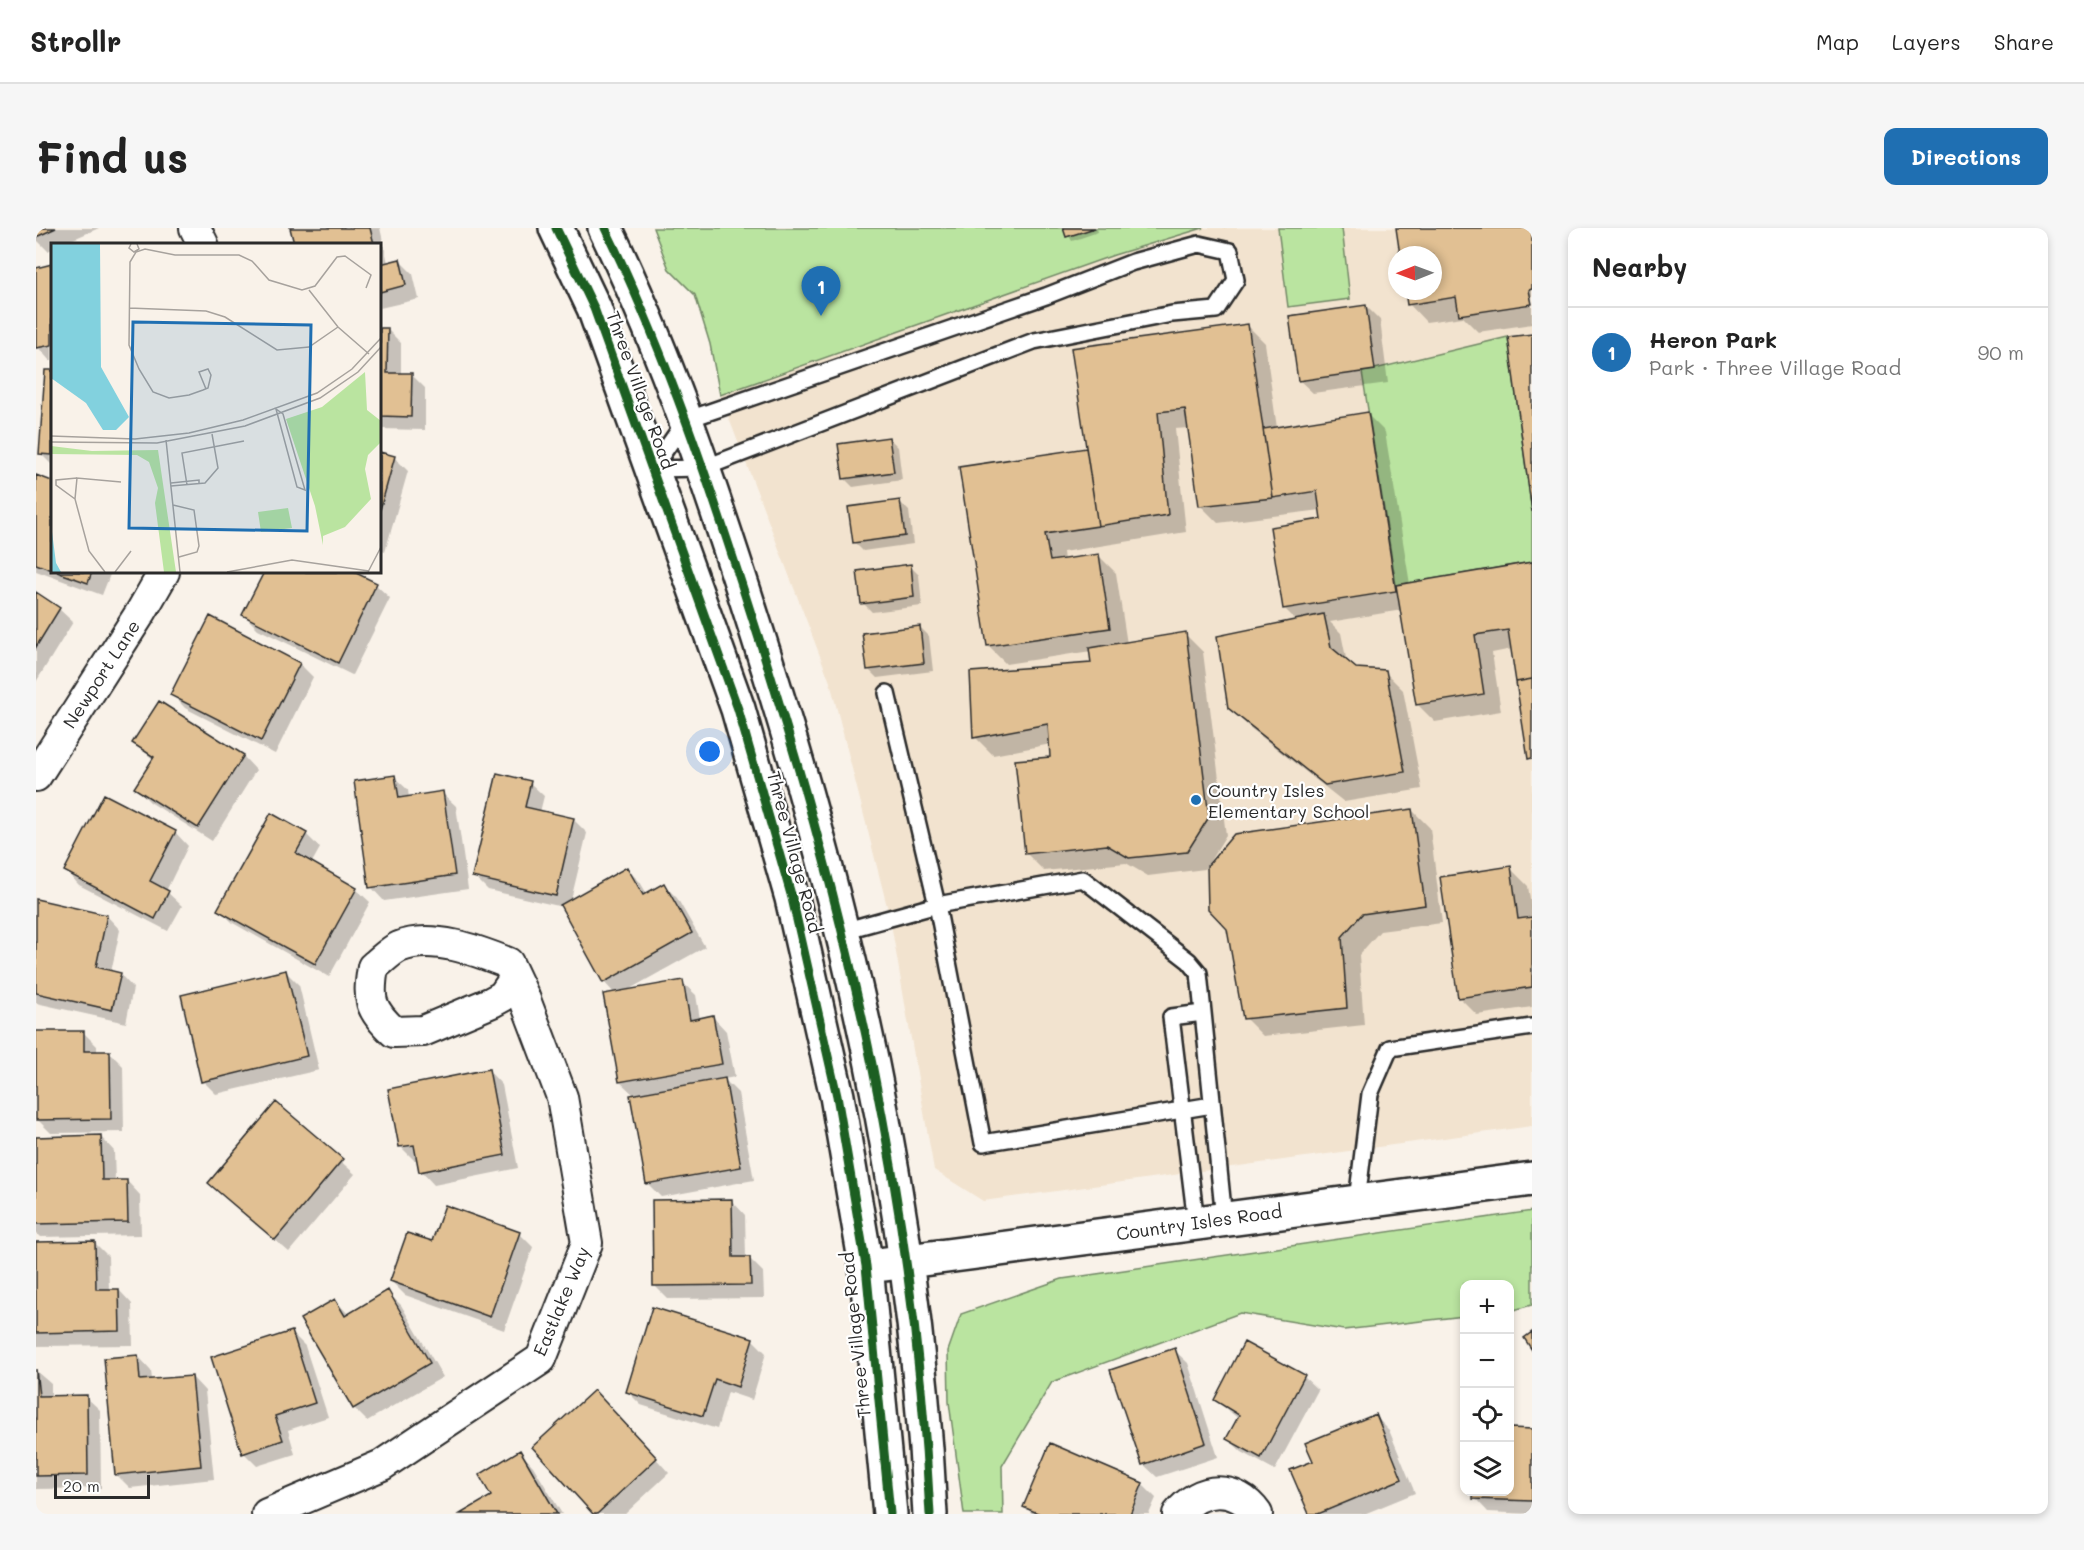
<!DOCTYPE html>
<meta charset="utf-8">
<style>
:root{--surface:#fff;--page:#f6f6f6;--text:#222;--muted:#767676;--line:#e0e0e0;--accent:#1f6fb2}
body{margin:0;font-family:Mali,sans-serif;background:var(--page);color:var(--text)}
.controls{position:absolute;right:18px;bottom:18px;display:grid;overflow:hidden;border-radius:12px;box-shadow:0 3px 9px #0003}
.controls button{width:54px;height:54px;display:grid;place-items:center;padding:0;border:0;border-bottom:2px solid var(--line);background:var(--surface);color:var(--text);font:30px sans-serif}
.compass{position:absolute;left:1352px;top:18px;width:54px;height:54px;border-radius:50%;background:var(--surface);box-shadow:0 3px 9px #0003;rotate:269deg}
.scale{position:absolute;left:18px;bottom:15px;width:96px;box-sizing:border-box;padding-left:6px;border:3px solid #2b2b2b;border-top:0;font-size:16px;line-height:21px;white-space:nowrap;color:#2b2b2b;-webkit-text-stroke:4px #fff;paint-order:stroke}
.you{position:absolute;left:674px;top:524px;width:21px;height:21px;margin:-15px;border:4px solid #fff;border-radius:50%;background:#1a73e8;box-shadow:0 0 0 9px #1a73e833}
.badge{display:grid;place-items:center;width:39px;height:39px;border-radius:50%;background:var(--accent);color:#fff;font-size:20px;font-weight:700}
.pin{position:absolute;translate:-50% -50px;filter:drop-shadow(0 2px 3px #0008)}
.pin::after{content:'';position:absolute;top:32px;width:21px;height:18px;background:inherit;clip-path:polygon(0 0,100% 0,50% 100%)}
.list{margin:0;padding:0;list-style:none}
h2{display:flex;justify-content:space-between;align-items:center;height:78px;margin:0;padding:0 24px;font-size:26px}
h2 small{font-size:20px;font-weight:400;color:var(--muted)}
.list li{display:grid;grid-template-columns:39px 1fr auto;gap:18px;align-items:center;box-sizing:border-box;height:90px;padding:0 24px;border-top:2px solid var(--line)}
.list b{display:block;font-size:22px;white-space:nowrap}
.list p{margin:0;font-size:20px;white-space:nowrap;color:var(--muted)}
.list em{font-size:20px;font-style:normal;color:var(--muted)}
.icon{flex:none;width:33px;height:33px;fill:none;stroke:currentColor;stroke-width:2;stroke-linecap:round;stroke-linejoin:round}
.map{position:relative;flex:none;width:1496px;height:1286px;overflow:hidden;border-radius:12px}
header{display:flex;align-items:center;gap:36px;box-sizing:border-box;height:84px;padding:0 30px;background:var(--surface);border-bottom:2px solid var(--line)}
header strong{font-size:28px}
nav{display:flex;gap:33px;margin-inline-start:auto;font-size:21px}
.intro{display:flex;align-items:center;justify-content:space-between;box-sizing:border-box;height:144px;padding:0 36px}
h1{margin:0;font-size:42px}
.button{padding:15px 27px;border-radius:12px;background:var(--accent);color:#fff;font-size:21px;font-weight:700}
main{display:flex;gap:36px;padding:0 36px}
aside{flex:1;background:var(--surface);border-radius:12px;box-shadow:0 3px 9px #0003}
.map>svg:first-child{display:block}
.built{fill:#f2e3cf;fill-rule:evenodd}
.green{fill:#bae4a0;stroke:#728866;stroke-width:1.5}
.shadow{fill:#0003}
.building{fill:#e1c093;stroke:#2b2b2b;stroke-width:1.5}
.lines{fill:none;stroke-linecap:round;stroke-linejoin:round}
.lane-casing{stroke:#2b2b2b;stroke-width:20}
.street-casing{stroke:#2b2b2b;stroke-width:34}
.secondary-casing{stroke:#2b2b2b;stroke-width:38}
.lane{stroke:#fff;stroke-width:15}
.street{stroke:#fff;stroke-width:30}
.secondary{stroke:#fff;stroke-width:33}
.cycleway-casing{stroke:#fff;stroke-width:13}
.cycleway{stroke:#1b5e20;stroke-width:9}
.poi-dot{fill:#1f6fb2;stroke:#fff;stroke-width:2}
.labels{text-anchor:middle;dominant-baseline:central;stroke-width:4.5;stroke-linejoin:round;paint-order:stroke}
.street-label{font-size:18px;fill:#2b2b2b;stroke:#fff}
.poi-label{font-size:18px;fill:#2b2b2b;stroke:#fff;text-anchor:start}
.inset-road{fill:none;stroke:#a7a29d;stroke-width:1.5}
.view{fill:#1f6fb2;fill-opacity:0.15;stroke:#1f6fb2;stroke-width:3}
.inset-edge{fill:none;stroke:#2b2b2b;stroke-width:3}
</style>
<header>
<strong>Strollr</strong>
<nav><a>Map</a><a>Layers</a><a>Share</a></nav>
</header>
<div class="intro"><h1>Find us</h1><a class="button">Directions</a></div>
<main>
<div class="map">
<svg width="1496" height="1286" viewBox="0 0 1496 1286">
<rect width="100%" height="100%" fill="#f9f2e9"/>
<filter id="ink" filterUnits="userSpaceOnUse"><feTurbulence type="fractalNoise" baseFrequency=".0167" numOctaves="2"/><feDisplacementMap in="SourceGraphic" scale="12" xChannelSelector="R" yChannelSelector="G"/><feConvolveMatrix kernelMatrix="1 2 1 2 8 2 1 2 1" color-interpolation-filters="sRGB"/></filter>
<g filter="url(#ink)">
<path class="built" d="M 1167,0 L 1496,0 L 1496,898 L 947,973 L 898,942 L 854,690 L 794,454 L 684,167 L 1078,27 ZM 1361,27 L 1397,27 L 1397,63 L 1361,63 Z"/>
<path class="green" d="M 617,0 L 1167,0 L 1078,27 L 684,167 L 674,116 L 659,67 L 633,41 Z
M 1242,0 L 1306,0 L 1314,71 L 1252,79 Z
M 1472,109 L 1496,284 L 1496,334 L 1360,357 L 1326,144 Z
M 1496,983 L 1496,1077 L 1474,1083 L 1474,1056 L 1428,1056 L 1428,1088 L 1308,1102 L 1204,1085 L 1016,1154 L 966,1238 L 967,1286 L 928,1286 L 913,1174 L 912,1123 L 925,1086 L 1026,1051 Z"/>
<path class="shadow" d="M 0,0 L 63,0 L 26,16 L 16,16 L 16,21 L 12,23 L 0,11 Z
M 256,0 L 344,0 L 352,35 L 363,32 L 377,46 L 383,71 L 344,80 L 344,16 L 260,16 Z
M 1028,0 L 1061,0 L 1062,4 L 1036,13 Z
M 1362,0 L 1496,0 L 1496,96 L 1442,104 L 1427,89 L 1390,94 L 1373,76 L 1371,63 L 1397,63 L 1397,27 L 1366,27 Z
M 16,38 L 16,133 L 14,133 L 0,117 L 0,41 Z
M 1330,78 L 1344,92 L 1352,155 L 1277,165 L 1263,152 Z
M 1211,97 L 1229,115 L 1241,200 L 1331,186 L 1349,204 L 1374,356 L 1496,336 L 1496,532 L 1476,421 L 1456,425 L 1465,483 L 1399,494 L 1381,476 L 1366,382 L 1294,394 L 1305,405 L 1311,435 L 1320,442 L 1349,444 L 1367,462 L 1386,561 L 1308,574 L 1212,498 L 1193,479 L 1261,393 L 1248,380 L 1287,292 L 1285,282 L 1182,295 L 1164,277 L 1153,200 L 1139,201 L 1150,304 L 1027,324 L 1028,333 L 1062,327 L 1080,345 L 1091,416 L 1149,406 L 1167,424 L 1190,607 L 1169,641 L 1112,648 L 1090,635 L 1008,643 L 990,625 L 1015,530 L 1015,516 L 957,527 L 939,509 L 1056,437 L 1055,423 L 970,436 L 952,418 L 925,240 L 1051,221 Z
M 344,101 L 351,101 L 365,115 L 365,146 L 375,146 L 389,160 L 389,202 L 344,201 Z
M 10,144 L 16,144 L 16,237 L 5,226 Z
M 853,210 L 862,219 L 866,252 L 817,259 L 808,250 Z
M 344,225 L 358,229 L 372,243 L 349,324 L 344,322 Z
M 0,248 L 16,254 L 16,344 L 75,344 L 66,367 L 0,343 Z
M 864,274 L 873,283 L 877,316 L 827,323 L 818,314 Z
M 874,338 L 883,347 L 886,378 L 836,384 L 827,375 Z
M 230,344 L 314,344 L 340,357 L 354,370 L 316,447 L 222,401 L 208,387 Z
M 0,366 L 23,381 L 37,394 L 0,454 Z
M 884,399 L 893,408 L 897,443 L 841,450 L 832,441 Z
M 264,436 L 277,449 L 239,526 L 149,480 L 136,466 Z
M 98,515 L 207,528 L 220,542 L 176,613 L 114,574 L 100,560 L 118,532 Z
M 358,549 L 372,562 L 373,570 L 406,565 L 420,578 L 432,661 L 348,673 L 335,659 Z
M 494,555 L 508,568 L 504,584 L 537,591 L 551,605 L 535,672 L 591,641 L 604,654 L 611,666 L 628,657 L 641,670 L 669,719 L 590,763 L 646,754 L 660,767 L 664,791 L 677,789 L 690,803 L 699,849 L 688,851 L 702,865 L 718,952 L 625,969 L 611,955 L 598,867 L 584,854 L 579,766 L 568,754 L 527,679 L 452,662 L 438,648 Z
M 1376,582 L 1394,600 L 1406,695 L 1344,703 L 1323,727 L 1328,797 L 1227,808 L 1209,790 L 1192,701 Z
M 139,604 L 152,618 L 130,663 L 146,678 L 132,703 L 43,657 L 30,643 Z
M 270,606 L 284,620 L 275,636 L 320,661 L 334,674 L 293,749 L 197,695 L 183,681 Z
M 1474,640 L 1492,658 L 1496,685 L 1496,779 L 1441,787 L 1423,769 Z
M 0,672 L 71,688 L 84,702 L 75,744 L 84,746 L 97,760 L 90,795 L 0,775 Z
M 250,744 L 263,757 L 283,842 L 180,866 L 167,853 Z
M 47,804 L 61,818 L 61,824 L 73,824 L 87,838 L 88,904 L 15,905 L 1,891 L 0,805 Z
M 453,843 L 466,857 L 482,940 L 398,957 L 385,943 L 383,932 L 378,932 L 365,919 Z
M 240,876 L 319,946 L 253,1024 L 174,955 Z
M 65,909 L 78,923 L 79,954 L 91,953 L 104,967 L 105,1007 L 4,1009 L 0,1005 L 0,910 Z
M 696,973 L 709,987 L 710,1030 L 713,1030 L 727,1044 L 728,1070 L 632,1071 L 618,1057 Z
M 483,1005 L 497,1019 L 468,1102 L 369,1067 L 355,1053 L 397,1015 Z
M 58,1014 L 72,1028 L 73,1063 L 83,1062 L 96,1076 L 97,1117 L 0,1118 L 0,1015 Z
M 351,1064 L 365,1077 L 407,1149 L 331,1193 L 318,1180 L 299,1072 L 313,1087 Z
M 256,1105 L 269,1118 L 292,1189 L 252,1202 L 259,1226 L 221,1238 L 208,1225 Z
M 716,1111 L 730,1125 L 716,1172 L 692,1164 L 681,1201 L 605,1177 L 592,1164 Z
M 1209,1116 L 1268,1149 L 1282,1162 L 1239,1242 L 1206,1224 L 1192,1211 L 1203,1191 L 1179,1172 Z
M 1138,1122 L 1152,1135 L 1182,1229 L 1121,1249 L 1107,1236 Z
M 102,1128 L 115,1142 L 116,1152 L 156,1149 L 169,1163 L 178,1251 L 94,1260 L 80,1246 Z
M 0,1143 L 15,1156 L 15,1169 L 50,1169 L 64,1182 L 65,1260 L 0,1261 Z
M 572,1177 L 633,1245 L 589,1286 L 559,1286 Z
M 1339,1188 L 1353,1202 L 1379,1265 L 1328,1286 L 1275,1286 L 1278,1234 Z
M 1474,1202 L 1496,1203 L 1496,1286 L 1452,1284 L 1439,1270 L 1439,1264 L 1474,1264 Z
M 484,1224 L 497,1238 L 526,1286 L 427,1286 L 457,1268 Z
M 1106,1256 L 1120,1270 L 1113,1286 L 997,1286 L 989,1279 Z"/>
<path class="building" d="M 0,0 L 20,0 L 0,9 Z
M 254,0 L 334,0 L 338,16 L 258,16 Z
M 1027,0 L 1059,0 L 1030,9 Z
M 1360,0 L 1496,0 L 1496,61 L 1493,62 L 1496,76 L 1423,87 L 1420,69 L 1371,77 L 1369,63 L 1397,63 L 1397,27 L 1364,27 Z
M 364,31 L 370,57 L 344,64 L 344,36 Z
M 16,36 L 16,117 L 0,120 L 0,40 Z
M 1330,77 L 1339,142 L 1262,153 L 1253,88 Z
M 1212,96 L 1237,270 L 1163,278 L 1149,181 L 1122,184 L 1132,287 L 1062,298 L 1035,120 Z
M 344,100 L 352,100 L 351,145 L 376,145 L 375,189 L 344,188 Z
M 1496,106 L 1496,284 L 1472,109 Z
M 9,142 L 16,142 L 16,227 L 3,226 Z
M 1332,184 L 1360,363 L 1247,381 L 1234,299 L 1285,291 L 1281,263 L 1237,270 L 1227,201 Z
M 853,209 L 858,244 L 807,251 L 802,216 Z
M 1050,220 L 1062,298 L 1009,306 L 1014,333 L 1063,326 L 1074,400 L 951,418 L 923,239 Z
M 344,224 L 359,228 L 344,282 Z
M 0,247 L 16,253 L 16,342 L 0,336 Z
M 864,272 L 869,308 L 817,315 L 812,279 Z
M 1496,334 L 1496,451 L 1480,454 L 1472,402 L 1439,407 L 1448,466 L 1380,477 L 1360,357 Z
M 875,336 L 878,369 L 825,376 L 821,343 Z
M 21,344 L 56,344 L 52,355 Z
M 228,344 L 318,344 L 341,355 L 302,435 L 206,387 Z
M 0,364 L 24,380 L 0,419 Z
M 1288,386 L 1295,419 L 1320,440 L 1350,442 L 1369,544 L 1289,557 L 1192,480 L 1181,408 Z
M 174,388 L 264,435 L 225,513 L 134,467 Z
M 884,398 L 888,435 L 831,442 L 826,405 Z
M 1150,404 L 1173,589 L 1151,624 L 1093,630 L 1071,617 L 989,626 L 979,532 L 1014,529 L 1012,496 L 937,510 L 934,444 L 1055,435 L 1053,420 Z
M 1496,451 L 1496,530 L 1492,531 L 1480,454 Z
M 123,473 L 208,527 L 162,600 L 98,560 L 118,529 L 96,515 Z
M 461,545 L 495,553 L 489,579 L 538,590 L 520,668 L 436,649 Z
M 359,547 L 363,570 L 407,563 L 419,647 L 333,660 L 318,553 Z
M 68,566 L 140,603 L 114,653 L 133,663 L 119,691 L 28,643 Z
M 1376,581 L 1389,677 L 1326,686 L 1306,709 L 1311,780 L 1207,791 L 1191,701 L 1172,681 L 1171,638 L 1198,606 Z
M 235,585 L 271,605 L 260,625 L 321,660 L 279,736 L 181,682 Z
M 1475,638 L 1482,691 L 1496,689 L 1496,759 L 1422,770 L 1404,649 Z
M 591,639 L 607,667 L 628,655 L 656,705 L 567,755 L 524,677 Z
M 0,671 L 71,687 L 60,739 L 85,745 L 76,782 L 0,765 Z
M 250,742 L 271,828 L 165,854 L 145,767 Z
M 647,752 L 654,792 L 677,787 L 686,836 L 583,854 L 567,766 Z
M 0,803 L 48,803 L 48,823 L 74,823 L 75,891 L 0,892 Z
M 453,841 L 469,927 L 383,944 L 378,917 L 363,919 L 352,861 Z
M 689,850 L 705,939 L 610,956 L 594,867 Z
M 240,874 L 307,931 L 239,1012 L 172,955 Z
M 65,907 L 66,952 L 91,952 L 92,994 L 0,996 L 0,909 Z
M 696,971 L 697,1029 L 714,1029 L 715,1057 L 617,1058 L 616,972 Z
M 409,977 L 484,1004 L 454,1089 L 354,1053 L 371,1005 L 396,1013 Z
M 59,1013 L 60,1061 L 83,1061 L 84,1103 L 0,1105 L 0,1014 Z
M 352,1062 L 394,1135 L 317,1181 L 264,1091 L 299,1071 L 309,1088 Z
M 616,1079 L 717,1110 L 702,1159 L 679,1151 L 667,1188 L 590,1164 Z
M 256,1103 L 279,1175 L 239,1188 L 247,1212 L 206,1226 L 175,1129 Z
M 1496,1104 L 1496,1122 L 1488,1110 Z
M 1208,1114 L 1269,1147 L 1225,1230 L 1190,1211 L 1203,1187 L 1178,1172 Z
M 1139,1120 L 1170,1215 L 1106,1237 L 1074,1142 Z
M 102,1127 L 104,1152 L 156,1148 L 165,1238 L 79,1247 L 68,1130 Z
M 0,1141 L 3,1168 L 51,1167 L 52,1247 L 0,1248 Z
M 558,1162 L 621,1230 L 561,1286 L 557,1286 L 496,1219 Z
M 1340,1186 L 1366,1251 L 1282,1286 L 1273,1286 L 1254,1242 L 1277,1233 L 1269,1215 Z
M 1474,1200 L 1496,1201 L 1496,1273 L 1437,1271 L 1437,1264 L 1474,1264 Z
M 1014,1215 L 1107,1255 L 1094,1286 L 1004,1286 L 987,1279 Z
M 484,1222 L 521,1286 L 424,1286 L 455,1268 L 443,1247 Z"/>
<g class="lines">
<g class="lane-casing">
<path id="lane" d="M 1163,16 L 1194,23 L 1200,52 L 1180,82 L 1136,86 L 998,113 L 668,240 L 616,241 L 650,192 L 1010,68 L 1097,34 Z
M 851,465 L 901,677 L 947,915 L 1176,877
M 807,703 L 901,677 L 1047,651 L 1153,733 L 1163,745 L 1188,991
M 1321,973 L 1334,866 L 1354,820 L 1496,799
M 1160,994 L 1135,789 L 1167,785"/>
</g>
<g class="street-casing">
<path id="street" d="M 159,0 L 167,16
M 0,548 L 105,384 L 128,344
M 231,1286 L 346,1237 L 505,1131 L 551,1015 L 526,869 L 488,769 L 472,735 C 442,723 395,705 363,719 C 354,723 345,733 337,739 C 332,771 333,781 358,804 L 387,803 L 456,774 L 467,768 L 479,750
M 1142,1286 C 1164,1258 1200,1256 1221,1286"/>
</g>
<g class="secondary-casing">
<path id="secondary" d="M 520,0 L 558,80 L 702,481 L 756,670 L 801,868 L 830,1038 L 854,1286
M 569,0 C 631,127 675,260 718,395 C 812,687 879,978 894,1286
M 849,1036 L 1496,951"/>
</g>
<use href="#lane" class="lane"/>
<use href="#street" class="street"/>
<use href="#secondary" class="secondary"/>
<g class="cycleway-casing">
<path id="cycleway" d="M 520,0 L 558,80 L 702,481 L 756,670 L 801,868 L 830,1038 L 854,1286
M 569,0 C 631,127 675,260 718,395 C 812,687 879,978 894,1286"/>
</g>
<use href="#cycleway" class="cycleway"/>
</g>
</g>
<circle class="poi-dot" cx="1160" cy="572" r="6"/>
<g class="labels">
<g class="street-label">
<text transform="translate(605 162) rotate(70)">Three Village Road</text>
<text transform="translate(65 446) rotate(-57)">Newport Lane</text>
<text transform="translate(759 624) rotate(75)">Three Village Road</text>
<text transform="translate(1163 994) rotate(-8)">Country Isles Road</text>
<text transform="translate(525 1073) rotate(-67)">Eastlake Way</text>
<text transform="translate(819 1107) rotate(-96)">Three Village Road</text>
</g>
<g class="poi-label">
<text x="1172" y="562">Country Isles<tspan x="1172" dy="21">Elementary School</tspan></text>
</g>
</g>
<g transform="translate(15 15)">
<rect width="330" height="330" fill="#f9f2e9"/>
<path d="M 314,129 L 316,167 L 330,178 L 330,199 L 317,212 L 314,226 L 320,256 L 294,284 L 272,293 L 272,302 L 264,263 L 235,176 L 271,164 ZM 0,203 L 41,208 L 107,207 L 125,329 L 113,329 L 104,260 L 107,245 L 98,219 L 86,212 L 0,211 ZM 237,265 L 241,285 L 210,289 L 207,269 Z" fill="#bae4a0"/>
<path d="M 0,1 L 49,1 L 50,124 L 78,174 L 65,187 L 52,187 L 35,160 L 0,135 ZM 0,281 L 5,320 L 10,329 L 0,329 Z" fill="#82d1de"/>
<path class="inset-road" d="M 80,1 L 78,5 L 83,9 L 88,6 L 86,1M 258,47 L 287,84 L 318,111M 78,65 L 155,68 L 174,74 L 226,107 L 258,104 L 287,84M 155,146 L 148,129 L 157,126 L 160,132 L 157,145 L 152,147 L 138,152 L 118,155 L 102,149 L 88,126 L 78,102 L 79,19 L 85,9 L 94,6 L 124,12 L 188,12 L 201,18 L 218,37 L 251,47 L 264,43 L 286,14 L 294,13 L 320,32 L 315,45M 225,166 L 232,171 L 254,247 L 246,244 ZM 0,193 L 84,196 L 138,190 L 192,177 L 266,150 L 301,126 L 330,95M 115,197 L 129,329M 0,199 L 106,200 L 194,183 L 269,155 L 307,129 L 330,104M 120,240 L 148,237 L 148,241M 136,242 L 131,210 L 193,198M 120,243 L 154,240 L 167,225 L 161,191M 24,256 L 5,242 L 5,237 L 26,235M 122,262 L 143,267 L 148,303 L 146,309 L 128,314M 54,329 L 38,308 L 24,256 L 26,235 L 70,239M 64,329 L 80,308M 176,329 L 241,317 L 318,328M 317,329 L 330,304"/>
<path class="view" d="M 82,79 L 260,82 L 256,288 L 78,285 Z"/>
<rect width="330" height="330" class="inset-edge"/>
</g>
</svg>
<div class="controls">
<button>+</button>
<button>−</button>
<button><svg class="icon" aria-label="locate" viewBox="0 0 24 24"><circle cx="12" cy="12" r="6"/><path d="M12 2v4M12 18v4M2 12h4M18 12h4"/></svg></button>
<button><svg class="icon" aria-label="layers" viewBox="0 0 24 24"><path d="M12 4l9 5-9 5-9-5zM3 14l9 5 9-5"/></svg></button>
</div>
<svg class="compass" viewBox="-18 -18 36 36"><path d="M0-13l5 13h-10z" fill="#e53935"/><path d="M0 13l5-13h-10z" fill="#767676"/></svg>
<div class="scale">20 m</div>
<div class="you"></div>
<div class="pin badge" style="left:785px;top:88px">1</div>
</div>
<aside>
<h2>Nearby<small></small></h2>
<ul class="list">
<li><span class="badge">1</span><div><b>Heron Park</b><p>Park · Three Village Road</p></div><em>90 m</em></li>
</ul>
</aside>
</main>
